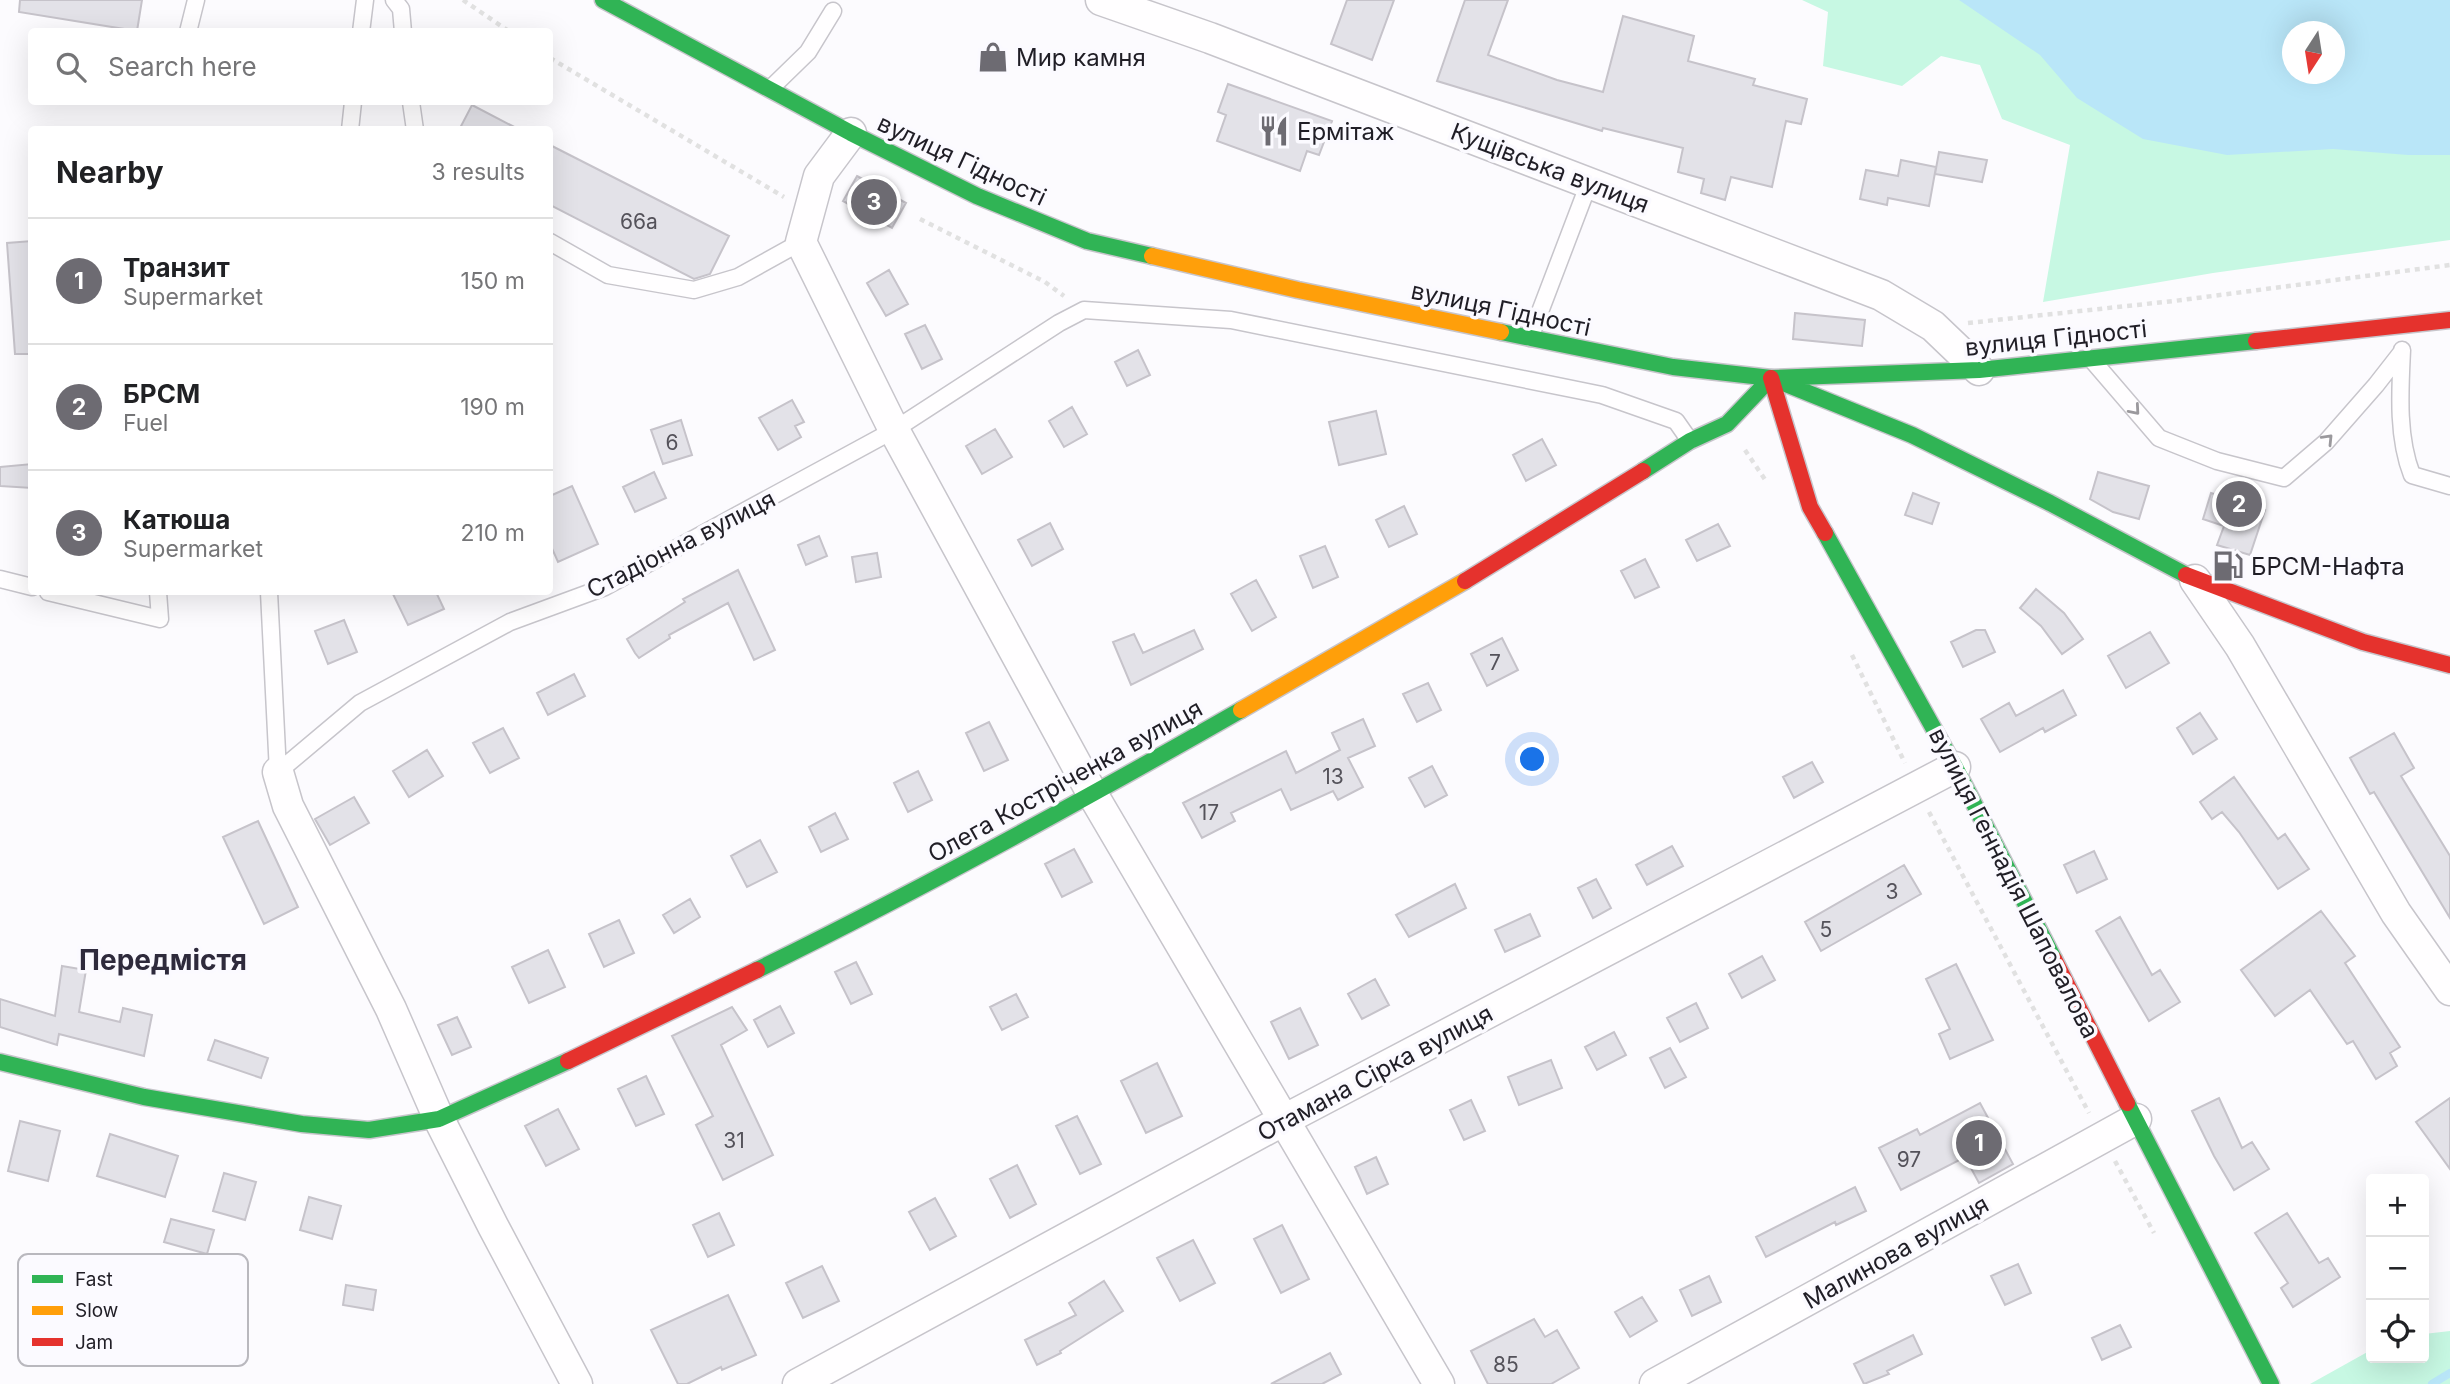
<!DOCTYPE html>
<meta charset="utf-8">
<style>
:root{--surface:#fff;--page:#f6f6f6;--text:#202124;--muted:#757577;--line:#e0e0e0;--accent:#6d6b72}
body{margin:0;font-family:Inter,sans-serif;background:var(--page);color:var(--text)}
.controls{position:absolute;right:21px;bottom:21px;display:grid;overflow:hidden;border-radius:7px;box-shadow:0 7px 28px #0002}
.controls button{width:63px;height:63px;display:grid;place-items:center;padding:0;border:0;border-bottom:2px solid var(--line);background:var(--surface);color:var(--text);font:35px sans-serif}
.compass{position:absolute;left:2282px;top:21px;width:63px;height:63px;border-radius:50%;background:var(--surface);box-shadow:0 7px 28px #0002;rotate:192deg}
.you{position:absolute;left:1533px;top:760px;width:24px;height:24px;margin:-18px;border:5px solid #fff;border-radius:50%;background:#1a73e8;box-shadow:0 0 0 10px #1a73e833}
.badge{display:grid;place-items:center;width:46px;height:46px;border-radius:50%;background:var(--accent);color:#fff;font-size:23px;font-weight:700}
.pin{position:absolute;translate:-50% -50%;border:4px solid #fff;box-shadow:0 2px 7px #0006}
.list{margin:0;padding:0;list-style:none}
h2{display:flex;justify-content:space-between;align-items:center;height:91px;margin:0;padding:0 28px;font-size:30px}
h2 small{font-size:23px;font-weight:400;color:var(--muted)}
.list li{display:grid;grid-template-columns:46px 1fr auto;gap:21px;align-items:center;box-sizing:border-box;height:126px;padding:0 28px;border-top:2px solid var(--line)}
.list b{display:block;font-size:26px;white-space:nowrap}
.list p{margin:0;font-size:23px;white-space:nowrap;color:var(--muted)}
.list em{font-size:23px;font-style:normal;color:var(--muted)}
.icon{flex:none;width:38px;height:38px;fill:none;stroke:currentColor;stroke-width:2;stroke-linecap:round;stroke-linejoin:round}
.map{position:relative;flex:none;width:2450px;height:1384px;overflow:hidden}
.search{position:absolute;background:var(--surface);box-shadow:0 7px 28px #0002;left:28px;top:28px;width:525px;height:77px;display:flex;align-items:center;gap:18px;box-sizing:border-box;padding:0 24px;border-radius:7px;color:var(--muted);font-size:26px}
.panel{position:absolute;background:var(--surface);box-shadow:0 7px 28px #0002;left:28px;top:126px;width:525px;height:469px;border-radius:7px}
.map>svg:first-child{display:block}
.green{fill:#c7f8e3;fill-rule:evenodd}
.water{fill:#b9e6f8;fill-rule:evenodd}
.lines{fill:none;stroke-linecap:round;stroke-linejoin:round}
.stream{stroke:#b9e6f8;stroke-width:8}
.building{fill:#e3e2e8;stroke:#c6c3ca;stroke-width:2}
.lane-casing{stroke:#c7c5cb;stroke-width:19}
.street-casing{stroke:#c7c5cb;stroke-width:33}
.fast-casing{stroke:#c7c5cb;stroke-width:19}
.slow-casing{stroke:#c7c5cb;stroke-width:19}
.jam-casing{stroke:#c7c5cb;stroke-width:19}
.path{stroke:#e1e1e1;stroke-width:4.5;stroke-dasharray:5 5;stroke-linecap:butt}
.lane{stroke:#fffeff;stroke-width:16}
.street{stroke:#fffeff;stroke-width:30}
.fast{stroke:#30b455;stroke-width:16}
.slow{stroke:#ff9f0a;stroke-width:16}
.jam{stroke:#e5322d;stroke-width:16}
.oneway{stroke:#9b999d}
.labels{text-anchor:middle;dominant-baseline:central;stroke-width:7;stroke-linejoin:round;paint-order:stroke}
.number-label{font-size:21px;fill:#54525a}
.poi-label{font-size:24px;fill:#201e26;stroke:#fbfaff;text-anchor:start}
.street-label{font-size:24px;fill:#201e26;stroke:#fbfaff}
.quarter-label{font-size:28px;font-weight:bold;fill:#2e2a3c;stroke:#fbfaff}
.key{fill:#fbfaff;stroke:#b9b8be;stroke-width:2}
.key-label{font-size:19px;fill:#201e26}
</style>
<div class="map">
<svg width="2450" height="1384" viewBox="0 0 2450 1384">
<rect width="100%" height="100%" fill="#fcfbfe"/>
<path class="green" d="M 1802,0 L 2450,0 L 2450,240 L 2213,273 L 2043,302 L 2070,145 L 2002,119 L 1980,65 L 1941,56 L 1902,86 L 1823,66 L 1828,12 ZM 2292,32 L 2334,32 L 2334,74 L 2292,74 Z
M 2450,1331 L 2450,1384 L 2310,1384 L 2371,1350 L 2371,1358 L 2424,1358 L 2424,1334 Z"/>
<path class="water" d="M 1959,0 L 2450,0 L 2450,155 L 2408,155 L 2333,149 L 2227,155 L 2143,139 L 2077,98 L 2040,55 ZM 2292,32 L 2334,32 L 2334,74 L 2292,74 Z"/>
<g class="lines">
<path class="stream" d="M 2432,1384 L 2450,1373"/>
</g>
<path class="building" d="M 20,0 L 142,0 L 137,31 L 19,12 Z
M 1347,0 L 1394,0 L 1372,60 L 1331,44 Z
M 1465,0 L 1508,0 L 1488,55 L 1557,80 L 1603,92 L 1623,16 L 1694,36 L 1688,61 L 1755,79 L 1753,85 L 1807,99 L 1801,124 L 1786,121 L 1772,187 L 1731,177 L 1725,200 L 1701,193 L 1704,179 L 1678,172 L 1683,148 L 1603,128 L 1602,131 L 1437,81 Z
M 1228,84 L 1332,121 L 1319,155 L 1307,151 L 1300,171 L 1217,141 L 1226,115 L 1218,112 Z
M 472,105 L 520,130 L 459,130 Z
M 550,145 L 729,236 L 710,274 L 694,279 L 550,205 Z
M 1939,152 L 1987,160 L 1982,182 L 1935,174 Z
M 1901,160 L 1936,167 L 1929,206 L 1888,198 L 1887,205 L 1860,199 L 1866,170 L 1898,176 Z
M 857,176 L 906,203 L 892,228 L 843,201 Z
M 32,241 L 32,354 L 15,354 L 7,243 Z
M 889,270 L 908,304 L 886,316 L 867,283 Z
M 1795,313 L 1865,320 L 1862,346 L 1793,339 Z
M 925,325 L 942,359 L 922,369 L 905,334 Z
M 1138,350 L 1150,375 L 1127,386 L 1115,362 Z
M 792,400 L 804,422 L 795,426 L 801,437 L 778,450 L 759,418 Z
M 1072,407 L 1087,434 L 1064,447 L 1049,421 Z
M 1376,411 L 1386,454 L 1339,465 L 1329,422 Z
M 681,420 L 692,455 L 663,464 L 651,430 Z
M 995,429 L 1012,457 L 982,474 L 966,446 Z
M 1542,439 L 1556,465 L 1526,481 L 1513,455 Z
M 32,464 L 32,488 L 0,486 L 0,467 Z
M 654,472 L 666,498 L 635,512 L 623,487 Z
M 2098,472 L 2149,486 L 2139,519 L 2113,512 L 2090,499 Z
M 572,486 L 598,544 L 558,562 L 550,544 L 550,496 Z
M 1913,493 L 1939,503 L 1932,524 L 1905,515 Z
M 2211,493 L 2265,510 L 2250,555 L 2217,545 L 2224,526 L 2203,519 Z
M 1404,506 L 1417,534 L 1389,547 L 1376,520 Z
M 1050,523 L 1063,549 L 1032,566 L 1018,540 Z
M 1718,524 L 1730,546 L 1697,561 L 1686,540 Z
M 819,536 L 827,556 L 806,565 L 798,545 Z
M 1325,546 L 1338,577 L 1313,588 L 1300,556 Z
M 877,553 L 881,577 L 856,582 L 852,557 Z
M 1645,559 L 1659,587 L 1635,598 L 1621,571 Z
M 738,570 L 775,650 L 754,660 L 728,603 L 669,635 L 670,638 L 639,658 L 635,653 L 627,639 L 685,602 L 683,599 Z
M 1256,580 L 1276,617 L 1252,631 L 1231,594 Z
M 2036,589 L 2064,613 L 2083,639 L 2062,654 L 2041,626 L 2020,608 Z
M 392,592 L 436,592 L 444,609 L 408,625 Z
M 344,620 L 357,652 L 328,664 L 315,631 Z
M 1194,630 L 1203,649 L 1131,685 L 1113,642 L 1134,634 L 1143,653 Z
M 1976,630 L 1985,630 L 1995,652 L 1963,667 L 1951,642 Z
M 2150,632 L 2169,663 L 2126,688 L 2108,656 Z
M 1502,638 L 1518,670 L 1487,686 L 1471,654 Z
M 574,674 L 585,696 L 548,715 L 537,693 Z
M 1428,683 L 1441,710 L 1417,722 L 1403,694 Z
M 2063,690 L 2076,715 L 2045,732 L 2043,728 L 2000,752 L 1981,719 L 2009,703 L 2016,716 Z
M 2200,713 L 2217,739 L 2193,754 L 2177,728 Z
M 1363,719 L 1375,746 L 1348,758 L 1363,787 L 1338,800 L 1333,791 L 1291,810 L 1281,789 L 1231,813 L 1235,821 L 1202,838 L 1183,803 L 1286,751 L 1296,773 L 1340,750 L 1332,733 Z
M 989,722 L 1008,760 L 984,771 L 966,733 Z
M 503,728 L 519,758 L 490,773 L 473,743 Z
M 2394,733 L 2414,768 L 2401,776 L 2450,856 L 2450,918 L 2374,792 L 2370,794 L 2350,758 Z
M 427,750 L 443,776 L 409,797 L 393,771 Z
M 1812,762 L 1823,782 L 1794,798 L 1783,777 Z
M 1432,766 L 1447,795 L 1425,807 L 1409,778 Z
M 918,771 L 932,800 L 908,812 L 894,783 Z
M 2234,777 L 2278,839 L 2285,834 L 2309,869 L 2278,889 L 2239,832 L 2222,812 L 2212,819 L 2200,802 Z
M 354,797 L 369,823 L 330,845 L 315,819 Z
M 835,813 L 848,839 L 821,852 L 809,827 Z
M 258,821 L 298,907 L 264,924 L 223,837 Z
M 760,840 L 777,872 L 747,887 L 731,856 Z
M 1672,846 L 1683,866 L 1647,885 L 1636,865 Z
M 1074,849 L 1092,882 L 1062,897 L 1045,864 Z
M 2094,851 L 2107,879 L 2077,893 L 2064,865 Z
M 1904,865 L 1921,894 L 1821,951 L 1805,922 Z
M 1596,879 L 1611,908 L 1593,918 L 1578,888 Z
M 1455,884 L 1466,908 L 1409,937 L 1396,915 Z
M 690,899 L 700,917 L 674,933 L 663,915 Z
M 2321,911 L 2355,956 L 2345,963 L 2400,1047 L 2390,1053 L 2397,1066 L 2376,1079 L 2353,1041 L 2347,1044 L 2310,990 L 2275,1016 L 2241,970 Z
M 1530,914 L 1540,936 L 1505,952 L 1495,930 Z
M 2120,917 L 2152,975 L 2160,970 L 2180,1002 L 2149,1021 L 2096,931 Z
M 619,920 L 634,953 L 604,967 L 589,934 Z
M 548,950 L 565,987 L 529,1003 L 512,967 Z
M 1762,956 L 1775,980 L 1742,998 L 1729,974 Z
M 856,962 L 872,994 L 851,1004 L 835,972 Z
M 1956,964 L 1993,1040 L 1950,1059 L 1939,1034 L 1950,1029 L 1926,979 Z
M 62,966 L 86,970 L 79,1012 L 120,1022 L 123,1008 L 152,1015 L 144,1056 L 59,1034 L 57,1045 L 0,1027 L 0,999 L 55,1016 Z
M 1375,979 L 1389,1005 L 1362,1019 L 1348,994 Z
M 1016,994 L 1028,1017 L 1002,1030 L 990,1007 Z
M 1696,1003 L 1708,1028 L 1680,1042 L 1667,1018 Z
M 780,1006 L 794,1033 L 768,1047 L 754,1020 Z
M 732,1007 L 747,1030 L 721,1045 L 773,1155 L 723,1180 L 696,1125 L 713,1116 L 672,1036 Z
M 1300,1008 L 1318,1045 L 1289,1059 L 1271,1022 Z
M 457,1017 L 471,1047 L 452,1055 L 438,1025 Z
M 1614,1032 L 1626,1055 L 1597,1070 L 1585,1047 Z
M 215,1040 L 268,1058 L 261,1078 L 208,1060 Z
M 1670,1048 L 1686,1077 L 1665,1088 L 1650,1058 Z
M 1551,1060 L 1562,1088 L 1519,1105 L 1508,1077 Z
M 1157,1063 L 1182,1116 L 1146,1133 L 1121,1081 Z
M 646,1076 L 664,1114 L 636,1126 L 618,1089 Z
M 2219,1098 L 2242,1148 L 2252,1142 L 2269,1169 L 2234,1190 L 2214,1156 L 2192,1111 Z
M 2450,1098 L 2450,1169 L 2416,1122 Z
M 1471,1100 L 1485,1131 L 1464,1140 L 1450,1110 Z
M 1980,1103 L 2013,1164 L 1979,1183 L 1965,1157 L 1901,1190 L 1879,1148 L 1917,1129 L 1920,1135 Z
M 558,1109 L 579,1149 L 546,1166 L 525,1126 Z
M 1077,1116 L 1101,1164 L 1080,1174 L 1056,1126 Z
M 20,1121 L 60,1131 L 48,1181 L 8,1171 Z
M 110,1134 L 178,1156 L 165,1197 L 97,1176 Z
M 1376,1157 L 1388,1184 L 1367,1194 L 1355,1167 Z
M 1017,1165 L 1036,1204 L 1010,1218 L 990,1179 Z
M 224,1173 L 256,1182 L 245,1220 L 213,1211 Z
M 1855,1187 L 1866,1211 L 1836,1225 L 1835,1222 L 1766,1257 L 1756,1237 Z
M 309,1197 L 341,1206 L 332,1239 L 300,1230 Z
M 935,1198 L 956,1236 L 930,1250 L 909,1212 Z
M 719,1213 L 734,1245 L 708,1257 L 693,1225 Z
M 2287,1213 L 2319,1263 L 2328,1258 L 2340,1277 L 2293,1307 L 2281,1288 L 2288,1283 L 2255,1233 Z
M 171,1219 L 214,1230 L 207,1254 L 164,1242 Z
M 1282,1225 L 1309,1279 L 1281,1293 L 1254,1239 Z
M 1193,1240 L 1215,1283 L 1180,1301 L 1157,1258 Z
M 2018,1264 L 2031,1293 L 2005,1305 L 1991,1276 Z
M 822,1266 L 839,1301 L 803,1318 L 786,1283 Z
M 1709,1276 L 1721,1302 L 1692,1316 L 1680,1290 Z
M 1104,1281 L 1123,1311 L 1060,1351 L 1061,1353 L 1037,1365 L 1025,1340 L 1076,1315 L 1069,1303 Z
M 346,1285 L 376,1290 L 373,1310 L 343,1305 Z
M 728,1295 L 756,1355 L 722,1370 L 721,1367 L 687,1384 L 678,1384 L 651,1330 Z
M 1642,1297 L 1657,1321 L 1630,1337 L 1615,1312 Z
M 1534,1319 L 1545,1337 L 1557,1330 L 1579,1368 L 1551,1384 L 1488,1384 L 1471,1351 Z
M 2120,1325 L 2131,1347 L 2102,1360 L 2092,1338 Z
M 1913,1335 L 1922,1354 L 1887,1371 L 1889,1374 L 1864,1384 L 1854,1364 Z
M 1330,1353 L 1341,1374 L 1322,1384 L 1271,1384 Z"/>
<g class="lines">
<g class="lane-casing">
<path id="lane" d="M 394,0 L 401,9 L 403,32
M 188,32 L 196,0
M 361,32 L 365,0
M 771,88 L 808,52 L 833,11
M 411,102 L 415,130
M 350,130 L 353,102
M 550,242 L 608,275 L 694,290 L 738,277 L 801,242
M 1530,338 L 1589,183
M 2402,350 C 2400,391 2397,437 2412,475 L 2450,486
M 2092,360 L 2159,438 L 2217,461 L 2284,478 L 2326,442 L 2376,385 L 2401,353
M 0,579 L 32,587
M 48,592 L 160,619 L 158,592
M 269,592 L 278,772
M 278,772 L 360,703 L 510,622 L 605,587 L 894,430 L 1059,323 L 1084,310 L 1231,320 L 1602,395 L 1676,421 L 1690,441"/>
</g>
<g class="street-casing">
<path id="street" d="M 1101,0 L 1210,38 L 1881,295 L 1933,326 L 1979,370
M 851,133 L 819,176 L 801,242 L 894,430 L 1093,795 L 1439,1384
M 2195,580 L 2240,646 L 2396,913 L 2450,990
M 278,772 L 288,806 L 391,1009 L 439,1119 L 493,1226 L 577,1384
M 798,1384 L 1284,1120 L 1955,767
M 1655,1384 L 2136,1119"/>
</g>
<g class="fast-casing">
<path id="fast" d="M 603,0 L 851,133 L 977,196 L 1087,241 L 1152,256
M 1501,332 L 1673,367 L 1771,378 L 1979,370 L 2256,341
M 1786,384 L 1912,435 L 2050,503 L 2186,575
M 1643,471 L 1690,441 L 1727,424 L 1771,378
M 1825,533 L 1955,767 L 2054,959
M 757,970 C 922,889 1082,801 1241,710
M 0,1062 L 144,1097 L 302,1124 L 369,1130 L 439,1119 L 568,1061
M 2127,1103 L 2271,1384"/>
</g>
<g class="slow-casing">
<path id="slow" d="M 1152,256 L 1298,290 L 1501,332
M 1241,710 L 1465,581"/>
</g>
<g class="jam-casing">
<path id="jam" d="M 2256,341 L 2450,320
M 1771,378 L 1810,507 L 1825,533
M 2186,575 L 2363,642 L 2450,665
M 1465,581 L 1643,471
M 2054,959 L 2127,1103
M 568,1061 L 757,970"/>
</g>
<path class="path" d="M 463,0 L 510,32
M 550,58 L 784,197
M 920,219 L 1045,282 L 1064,296
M 1968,323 L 2174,301 L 2450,265
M 1745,450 L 1766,481
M 1852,655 L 1905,763
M 1929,812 L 2089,1113
M 2115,1161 L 2154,1233"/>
<use href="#lane" class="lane"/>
<use href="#street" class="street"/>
<use href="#fast" class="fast"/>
<use href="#slow" class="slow"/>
<use href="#jam" class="jam"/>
</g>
<defs><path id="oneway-chevron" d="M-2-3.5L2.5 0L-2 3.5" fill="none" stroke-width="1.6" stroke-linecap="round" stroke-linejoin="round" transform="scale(1.75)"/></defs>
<g class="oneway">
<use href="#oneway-chevron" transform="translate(2135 410) rotate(49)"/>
<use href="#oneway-chevron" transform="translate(2328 439) rotate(-46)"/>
</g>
<defs>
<g id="shop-bare" transform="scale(2.415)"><path d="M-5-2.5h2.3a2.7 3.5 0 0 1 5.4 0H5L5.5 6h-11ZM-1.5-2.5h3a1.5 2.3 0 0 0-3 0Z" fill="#6d6b72" stroke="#fbfaff" stroke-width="2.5" paint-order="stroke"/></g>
<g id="restaurant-bare" transform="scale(2.415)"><path d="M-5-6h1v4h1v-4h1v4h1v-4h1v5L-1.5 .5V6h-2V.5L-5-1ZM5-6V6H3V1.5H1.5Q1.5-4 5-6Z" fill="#6d6b72" stroke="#fbfaff" stroke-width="2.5" paint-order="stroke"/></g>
<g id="fuel-bare" transform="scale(2.415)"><path d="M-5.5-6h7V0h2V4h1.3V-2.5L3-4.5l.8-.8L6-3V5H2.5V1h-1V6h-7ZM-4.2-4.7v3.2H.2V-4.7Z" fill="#6d6b72" stroke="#fbfaff" stroke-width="2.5" paint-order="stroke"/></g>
</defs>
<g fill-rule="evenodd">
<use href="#shop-bare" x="993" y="57"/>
<use href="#restaurant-bare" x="1274" y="131"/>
<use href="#fuel-bare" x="2228" y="566"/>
</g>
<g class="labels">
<g class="number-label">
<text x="639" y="221">66а</text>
<text x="672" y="442">6</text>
<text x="1495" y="662">7</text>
<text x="1333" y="776">13</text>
<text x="1209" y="812">17</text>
<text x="1892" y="891">3</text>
<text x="1826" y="929">5</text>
<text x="734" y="1140">31</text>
<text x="1909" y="1159">97</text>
<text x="1506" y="1364">85</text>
</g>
<g class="poi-label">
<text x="1016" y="57">Мир камня</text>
<text x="1297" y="131">Ермітаж</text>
<text x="2251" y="566">БРСМ-Нафта</text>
</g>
<g class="street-label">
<text transform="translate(962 160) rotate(25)">вулиця Гідності</text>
<text transform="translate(1550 168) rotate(21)">Кущівська вулиця</text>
<text transform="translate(1501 309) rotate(12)">вулиця Гідності</text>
<text transform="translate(2056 338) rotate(-6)">вулиця Гідності</text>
<text transform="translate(681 544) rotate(-27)">Стадіонна вулиця</text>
<text transform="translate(1065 781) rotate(-29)">Олега Костріченка вулиця</text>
<text transform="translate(2014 883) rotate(63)">вулиця Геннадія Шаповалова</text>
<text transform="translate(1375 1073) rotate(-28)">Отамана Сірка вулиця</text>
<text transform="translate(1896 1252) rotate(-29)">Малинова вулиця</text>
</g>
<g class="quarter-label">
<text x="163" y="960">Передмістя</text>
</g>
</g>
<rect x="18" y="1254" width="230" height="112" rx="10" class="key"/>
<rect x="32" y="1275" width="31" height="8" fill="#30b455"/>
<rect x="32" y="1306" width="31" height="9" fill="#ff9f0a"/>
<rect x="32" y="1338" width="31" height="8" fill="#e5322d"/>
<g class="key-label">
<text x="75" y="1286">Fast</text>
<text x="75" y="1317">Slow</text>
<text x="75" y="1349">Jam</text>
</g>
</svg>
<div class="controls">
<button>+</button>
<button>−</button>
<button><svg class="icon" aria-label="locate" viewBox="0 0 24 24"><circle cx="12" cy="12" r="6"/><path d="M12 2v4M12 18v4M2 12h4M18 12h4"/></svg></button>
</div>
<svg class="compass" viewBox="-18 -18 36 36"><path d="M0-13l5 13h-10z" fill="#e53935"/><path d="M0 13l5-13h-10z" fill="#757577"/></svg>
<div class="you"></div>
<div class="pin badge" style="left:1979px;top:1143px">1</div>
<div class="pin badge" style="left:2239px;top:504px">2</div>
<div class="pin badge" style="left:874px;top:202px">3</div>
<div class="search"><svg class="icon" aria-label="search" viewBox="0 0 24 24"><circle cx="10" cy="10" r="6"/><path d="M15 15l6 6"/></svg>Search here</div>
<section class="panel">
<h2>Nearby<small>3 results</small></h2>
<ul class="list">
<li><span class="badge">1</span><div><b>Транзит</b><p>Supermarket</p></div><em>150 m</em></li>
<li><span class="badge">2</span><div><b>БРСМ</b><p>Fuel</p></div><em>190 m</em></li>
<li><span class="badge">3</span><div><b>Катюша</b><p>Supermarket</p></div><em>210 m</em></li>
</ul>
</section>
</div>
